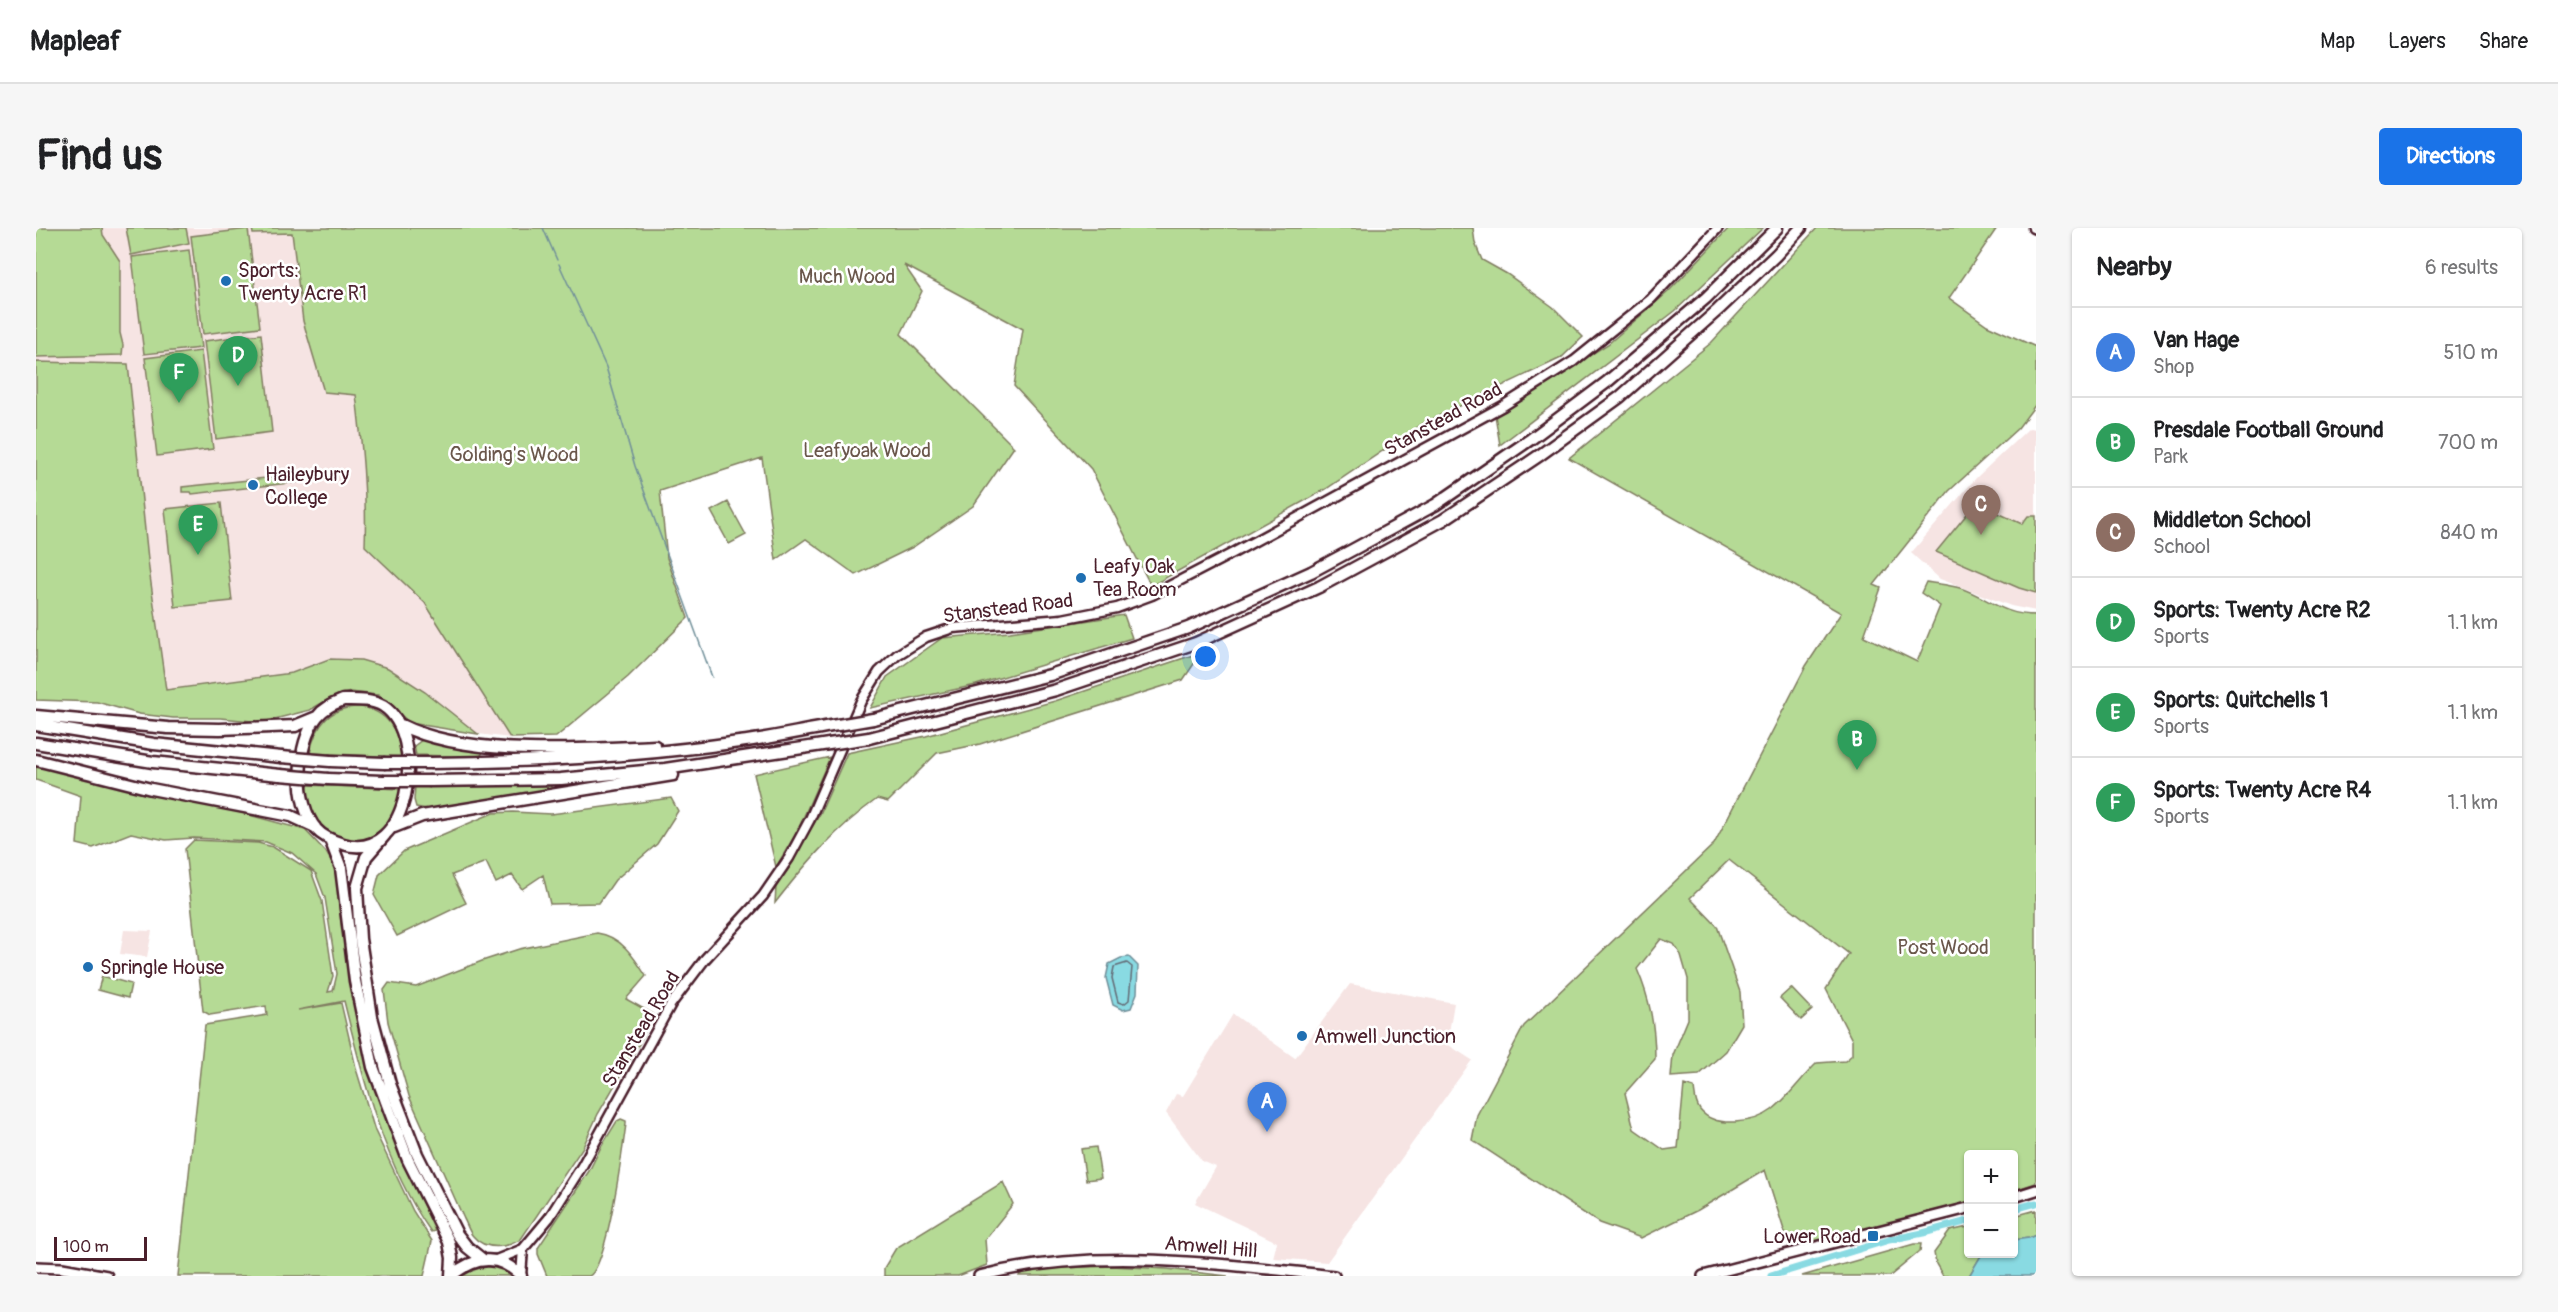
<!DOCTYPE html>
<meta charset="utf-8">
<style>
:root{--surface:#fff;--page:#f6f6f6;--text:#202124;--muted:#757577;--line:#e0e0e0;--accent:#1a73e8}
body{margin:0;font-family:Pangolin,sans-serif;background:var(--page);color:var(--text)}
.controls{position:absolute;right:18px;bottom:18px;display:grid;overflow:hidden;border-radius:6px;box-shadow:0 2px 4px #0004}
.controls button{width:54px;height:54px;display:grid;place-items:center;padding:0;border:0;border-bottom:2px solid var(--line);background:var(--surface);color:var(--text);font:30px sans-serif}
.scale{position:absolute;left:18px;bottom:15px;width:93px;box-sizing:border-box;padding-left:6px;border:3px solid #4a1f2b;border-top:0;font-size:16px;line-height:21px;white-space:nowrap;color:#4a1f2b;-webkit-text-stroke:4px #fff;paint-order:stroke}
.you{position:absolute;left:1170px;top:429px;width:21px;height:21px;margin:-15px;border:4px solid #fff;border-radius:50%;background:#1a73e8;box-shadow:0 0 0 9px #1a73e833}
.badge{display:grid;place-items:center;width:39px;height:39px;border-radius:50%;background:var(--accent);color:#fff;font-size:20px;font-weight:700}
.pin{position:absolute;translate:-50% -50px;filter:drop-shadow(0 2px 3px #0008)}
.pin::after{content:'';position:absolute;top:32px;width:21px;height:18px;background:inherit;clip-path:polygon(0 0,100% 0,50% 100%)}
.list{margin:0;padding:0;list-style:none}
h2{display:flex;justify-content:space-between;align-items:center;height:78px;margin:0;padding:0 24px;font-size:26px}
h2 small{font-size:20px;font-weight:400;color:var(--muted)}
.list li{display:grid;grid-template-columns:39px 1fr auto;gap:18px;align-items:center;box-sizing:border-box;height:90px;padding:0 24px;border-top:2px solid var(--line)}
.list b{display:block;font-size:22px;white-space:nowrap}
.list p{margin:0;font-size:20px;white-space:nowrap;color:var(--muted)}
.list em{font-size:20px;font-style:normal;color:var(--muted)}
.map{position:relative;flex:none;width:2000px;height:1048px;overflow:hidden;border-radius:6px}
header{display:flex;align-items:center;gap:36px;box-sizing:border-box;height:84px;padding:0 30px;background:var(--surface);border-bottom:2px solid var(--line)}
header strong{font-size:28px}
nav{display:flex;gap:33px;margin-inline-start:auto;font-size:21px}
.intro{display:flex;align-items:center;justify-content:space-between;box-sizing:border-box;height:144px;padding:0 36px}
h1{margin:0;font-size:42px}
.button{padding:15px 27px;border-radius:6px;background:var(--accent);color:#fff;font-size:21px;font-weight:700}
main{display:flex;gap:36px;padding:0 36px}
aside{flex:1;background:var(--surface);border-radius:6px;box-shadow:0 2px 4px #0004}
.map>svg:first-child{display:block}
.built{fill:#f6e4e3}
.green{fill:#b5da95;stroke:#807c60;stroke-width:1.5;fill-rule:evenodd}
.water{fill:#89dae2;stroke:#708f99;stroke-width:1.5}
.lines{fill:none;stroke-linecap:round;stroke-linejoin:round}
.shore{stroke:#636a74;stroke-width:1.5}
.stream{stroke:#708f99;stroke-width:1.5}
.canal{stroke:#89dae2;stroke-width:7}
.secondary-casing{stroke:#4a1f2b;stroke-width:13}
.primary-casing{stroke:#4a1f2b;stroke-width:14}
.highway-casing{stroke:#4a1f2b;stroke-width:15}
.secondary{stroke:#fff;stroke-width:8}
.primary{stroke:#fff;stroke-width:9}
.highway{stroke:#fff;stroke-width:10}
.highway-bridge-casing{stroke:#4a1f2b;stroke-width:15;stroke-linecap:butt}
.highway-bridge{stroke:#fff;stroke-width:10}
.poi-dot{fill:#1f6fb2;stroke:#fff;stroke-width:2}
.labels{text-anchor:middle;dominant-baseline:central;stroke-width:5;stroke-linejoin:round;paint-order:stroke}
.poi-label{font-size:20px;fill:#4a1f2b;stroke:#fff;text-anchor:start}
.park-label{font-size:20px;fill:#6a574b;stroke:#fff}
.street-label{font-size:20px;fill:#4a1f2b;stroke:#fff}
</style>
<header>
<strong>Mapleaf</strong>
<nav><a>Map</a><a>Layers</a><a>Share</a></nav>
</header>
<div class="intro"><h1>Find us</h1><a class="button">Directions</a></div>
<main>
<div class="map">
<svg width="2000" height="1048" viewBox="0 0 2000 1048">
<rect width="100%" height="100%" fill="#fff"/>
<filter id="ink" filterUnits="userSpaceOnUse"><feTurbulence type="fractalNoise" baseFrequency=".0167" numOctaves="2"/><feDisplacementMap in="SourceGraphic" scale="12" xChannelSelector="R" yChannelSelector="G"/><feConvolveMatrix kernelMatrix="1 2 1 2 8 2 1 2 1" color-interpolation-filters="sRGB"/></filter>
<g filter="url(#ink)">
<path class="built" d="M 0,0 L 216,0 L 217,6 L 256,5 L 267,93 L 319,167 L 326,220 L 330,281 L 329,318 L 389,375 L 474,510 L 442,506 L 389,464 L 353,440 L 325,432 L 293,431 L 256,445 L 130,462 L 113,341 L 92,136 L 0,134 Z
M 1993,200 L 2000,201 L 2000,383 L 1975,378 L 1904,351 L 1875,325 L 1940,250 Z
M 88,702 L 116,703 L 111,729 L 84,726 Z
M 1314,756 L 1418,775 L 1411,816 L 1436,832 L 1291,1034 L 1237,1030 L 1241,1014 L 1159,975 L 1180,939 L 1166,933 L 1130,885 L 1140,866 L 1147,868 L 1197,786 L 1259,830 Z"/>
<path class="green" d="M 0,0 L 66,0 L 67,7 L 84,33 L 84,105 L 87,117 L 86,127 L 0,129 Z
M 90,0 L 150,0 L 153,15 L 95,27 Z
M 216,0 L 1437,0 L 1439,15 L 1446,32 L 1471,46 L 1517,79 L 1547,109 L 1525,130 L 1388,195 L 1290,261 L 1115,358 L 1055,241 L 978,158 L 987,101 L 868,37 L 886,63 L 865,106 L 978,219 L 937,278 L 877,319 L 820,347 L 770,311 L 740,332 L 726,230 L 624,263 L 631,330 L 652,390 L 592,449 L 520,509 L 474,510 L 389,375 L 329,318 C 331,267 326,217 320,167 L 288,164 L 267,93 L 256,5 L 217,6 Z
M 1693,0 L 1727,0 L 1639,83 L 1464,217 L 1459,187 L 1572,116 L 1632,64 Z
M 1781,0 L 1961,0 L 1913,70 L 1951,97 L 2000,119 L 2000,176 L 1982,200 L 1913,263 L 1838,357 L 1845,360 L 1828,408 L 1881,434 L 1904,378 L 1885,365 L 1890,354 C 1901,356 1913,357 1924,360 C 1954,370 1965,387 2000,387 L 2000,955 L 1978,962 L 1978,926 L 1932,926 L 1932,974 L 1754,1021 L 1729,942 L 1662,982 L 1605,1010 L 1563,995 L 1436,912 L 1441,887 L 1488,798 L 1678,616 L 1770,438 L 1805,385 L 1533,230 L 1675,115 ZM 1693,632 L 1813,726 L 1790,761 L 1816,812 L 1816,827 L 1809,833 L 1781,835 C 1766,849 1753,869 1736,882 C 1719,895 1679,901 1664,882 C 1659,875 1659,867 1658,860 L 1648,857 L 1642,920 L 1628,922 L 1598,901 L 1589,865 L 1619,831 C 1619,798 1614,771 1601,741 L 1625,711 L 1638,716 L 1645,727 L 1652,751 L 1652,791 L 1637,827 L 1635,849 L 1663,847 L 1690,823 L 1706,796 L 1704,764 L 1681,698 L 1654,670 Z
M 212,1 L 224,99 L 167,106 L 155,8 Z
M 153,22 L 165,120 L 108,126 L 96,29 Z
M 225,106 L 236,204 L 180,211 L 168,113 Z
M 165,123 L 177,221 L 121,228 L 109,130 Z
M 0,134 L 92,136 L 113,341 L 130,462 L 256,445 L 293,431 L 325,432 L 352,440 L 389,464 L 442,506 L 374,495 L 342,467 L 314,464 L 291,472 L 274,482 L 227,494 L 184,490 L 137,490 L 103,486 L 61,474 L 0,472 Z
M 278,245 L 280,252 L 156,266 L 155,264 L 146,264 L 146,259 Z
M 692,274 L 710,307 L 693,316 L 675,283 Z
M 185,275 L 196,373 L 139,379 L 129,281 Z
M 1940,275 L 1986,296 L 1992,288 L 2000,288 L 2000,365 L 1983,360 L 1900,324 Z
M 1088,387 L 1096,410 L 940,457 L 834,480 L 851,449 L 906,410 L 974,404 Z
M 1166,424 L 1147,452 L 944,516 L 901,525 L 852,574 L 841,571 C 799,601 771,634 739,675 L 740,659 L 784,586 L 811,525 L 890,508 L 1019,473 Z
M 324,479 C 353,483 362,503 366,529 L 274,525 C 279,498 294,478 324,479 Z
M 386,512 L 447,522 L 447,524 L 444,529 L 380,527 L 378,518 Z
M 794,529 L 761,604 L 740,639 L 718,546 Z
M 0,535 L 103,564 L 202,584 L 269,602 L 290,624 L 301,643 L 303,680 L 312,742 L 325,807 L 338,857 L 366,929 L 399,1003 L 395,1004 C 348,937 327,851 308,773 L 262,782 L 305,775 L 321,844 L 339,903 L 377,983 L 396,1013 L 388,1048 L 142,1048 L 169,797 L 231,787 L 230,778 L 174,787 L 167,783 L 149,621 L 158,612 L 222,615 L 237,619 L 275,643 L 286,673 L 297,748 L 292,764 L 297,763 L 301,746 L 289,670 L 280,646 L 256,625 L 230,614 L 158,610 L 130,612 L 95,605 L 57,620 L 41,616 L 45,568 L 0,552 Z
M 514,556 L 516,562 L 391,581 L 380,579 L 378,572 L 379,558 Z
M 272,557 L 366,561 C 359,634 267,627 272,557 Z
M 635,570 L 642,583 L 621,616 L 579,652 L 563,675 L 514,676 L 507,647 L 486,661 L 476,647 L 460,655 L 450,634 L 416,647 L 430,675 L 361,708 L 338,667 L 343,647 L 368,623 L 457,585 L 477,584 L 515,586 Z
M 561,705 C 585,708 598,729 610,748 L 590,771 L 617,786 L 603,816 L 562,886 L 547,919 L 485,1011 C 472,1020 449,1023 437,1008 C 433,1004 431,996 428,991 L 373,868 L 352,794 L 348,762 L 353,755 L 380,759 L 446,733 L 483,721 Z
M 66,748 L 95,756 L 92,770 L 62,762 Z
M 1755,760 L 1776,782 L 1765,792 L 1744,770 Z
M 585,891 L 590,893 L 590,896 C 587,919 571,1041 553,1048 C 542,1048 523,1048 511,1048 L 502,1026 L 502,1020 L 553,943 L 565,919 L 581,893 Z
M 1060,919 L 1065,950 L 1050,952 L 1045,921 Z
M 967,954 L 977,976 L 949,1011 L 951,1037 L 922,1048 L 848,1048 L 848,1040 L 860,1020 Z
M 2000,982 L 2000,1007 L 1993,1010 L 1978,1012 L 1978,988 Z
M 1932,999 L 1932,1026 L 1946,1026 L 1933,1048 L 1907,1048 L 1900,1036 L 1898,1025 L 1914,1003 Z
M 1878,1016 L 1885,1016 L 1884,1023 L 1854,1048 L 1766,1048 Z
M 437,1036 L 466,1039 L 477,1048 L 420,1048 Z
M 1076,1038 L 1131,1041 L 1192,1048 L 983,1048 L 985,1044 L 1025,1040 Z"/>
<path class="water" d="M 1093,729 L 1102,738 L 1101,765 L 1095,780 L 1087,782 L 1077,777 L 1070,750 L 1073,736 L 1085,730 Z
M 2000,1007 L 2000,1048 L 1933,1048 L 1946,1026 L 1978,1026 L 1978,1012 L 1993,1010 Z"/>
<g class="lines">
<path class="shore" d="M 1091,735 L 1096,739 L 1093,772 L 1088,776 L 1082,774 L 1076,750 L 1078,739 Z"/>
<path class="stream" d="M 507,0 L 521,32
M 523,36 L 570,139 L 599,238 L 676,449"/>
<path class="canal" d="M 1978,981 L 2000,975
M 1735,1048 L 1853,1012 L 1887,1005 L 1932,993"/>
<g class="secondary-casing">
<path id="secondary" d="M 1997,0 L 2000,1
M 460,1032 L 487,1021 L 513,990 L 546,938 L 635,776 L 669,731 L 727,668 L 753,630 L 774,591 L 825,473 L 843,444 L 861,427 L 890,409 L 917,400 L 1026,391 L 1081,380 L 1116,367 L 1197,325 L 1467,178 L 1538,133 L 1615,71 L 1682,0
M 485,1048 L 487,1021"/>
</g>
<g class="primary-casing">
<path id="primary" d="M 1978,969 L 2000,962
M 0,1039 L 26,1040 L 71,1048
M 943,1048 C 1059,1018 1180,1036 1298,1048
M 1667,1048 L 1932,980"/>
</g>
<g class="highway-casing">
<path id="highway" d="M 307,472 C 321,472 335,471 347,478 C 392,507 375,637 307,616 C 297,613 287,609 280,601 C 258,574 260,516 281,489 C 288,480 297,476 307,472 Z
M 0,488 L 132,500 L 184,501 L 259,498 L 281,489
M 837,491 L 1014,447 L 1152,400 L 1275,344 L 1318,321 L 1399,277 L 1495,211 L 1571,154 L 1670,70 L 1741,0
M 0,497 L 118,516 L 245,529
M 365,497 C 430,530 546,521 619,518
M 833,510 L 1020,462 L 1160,415 L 1283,359 L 1407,292 L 1504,227 L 1584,169 L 1682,82 L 1740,27 L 1765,0
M 0,515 L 117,534 L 244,547
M 0,532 L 115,561 L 255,588 L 279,599
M 294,533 L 348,535
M 395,535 C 498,534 601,529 703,514 C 736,510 769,502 802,497
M 292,551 L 347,553
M 394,553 L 525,551 L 629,541 L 793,516
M 358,599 L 386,588 L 637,547
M 349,607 L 330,629 L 321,660 L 324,711 L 336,789 L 354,856 L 381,926 L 421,1006 L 431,1019 L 446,1031
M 294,611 L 305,640 L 319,753 L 337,839 L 372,932 L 413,1014 L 416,1030 L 415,1048
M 415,1048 C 438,1029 463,1025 485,1048"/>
</g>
<use href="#secondary" class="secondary"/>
<use href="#primary" class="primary"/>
<use href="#highway" class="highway"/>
<g class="highway-bridge-casing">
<path id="highway-bridge" d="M 802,497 L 837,491
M 793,516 L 833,510
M 245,529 L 294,533
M 348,535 L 395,535
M 244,547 L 292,551
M 347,553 L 394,553"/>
</g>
<use href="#highway-bridge" class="highway-bridge"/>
</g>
</g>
<g class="poi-dot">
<circle cx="190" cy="53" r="6"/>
<circle cx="217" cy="257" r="6"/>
<circle cx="1045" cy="350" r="6"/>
<circle cx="52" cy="739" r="6"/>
<circle cx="1266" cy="808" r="6"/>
<rect x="1831" y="1002" width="12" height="12" rx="3"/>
</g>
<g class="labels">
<g class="poi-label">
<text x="202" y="42">Sports:<tspan x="202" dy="23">Twenty Acre R1</tspan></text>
<text x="229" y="246">Haileybury<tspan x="229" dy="23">College</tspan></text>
<text x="1057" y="338">Leafy Oak<tspan x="1057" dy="23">Tea Room</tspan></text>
<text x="64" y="739">Springle House</text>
<text x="1278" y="808">Amwell Junction</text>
<text x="1825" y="1008" text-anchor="end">Lower Road</text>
</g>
<g class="park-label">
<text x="811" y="48">Much Wood</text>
<text x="831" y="222">Leafyoak Wood</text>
<text x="478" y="226">Golding's Wood</text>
<text x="1907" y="719">Post Wood</text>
</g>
<g class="street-label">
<text transform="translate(1407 191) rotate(-29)">Stanstead Road</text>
<text transform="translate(972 380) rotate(-7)">Stanstead Road</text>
<text transform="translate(605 801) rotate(-59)">Stanstead Road</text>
<text transform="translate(1175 1019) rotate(5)">Amwell Hill</text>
</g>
</g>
</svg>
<div class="controls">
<button>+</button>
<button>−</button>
</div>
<div class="scale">100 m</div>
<div class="you"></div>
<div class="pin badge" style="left:1231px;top:904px;background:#3f7fe0">A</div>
<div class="pin badge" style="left:1821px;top:542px;background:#2e9e5b">B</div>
<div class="pin badge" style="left:1945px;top:307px;background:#8d6e63">C</div>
<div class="pin badge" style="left:202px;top:158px;background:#2e9e5b">D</div>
<div class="pin badge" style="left:162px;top:327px;background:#2e9e5b">E</div>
<div class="pin badge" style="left:143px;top:175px;background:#2e9e5b">F</div>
</div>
<aside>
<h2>Nearby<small>6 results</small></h2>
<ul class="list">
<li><span class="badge" style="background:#3f7fe0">A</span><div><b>Van Hage</b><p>Shop</p></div><em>510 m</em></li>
<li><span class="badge" style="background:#2e9e5b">B</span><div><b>Presdale Football Ground</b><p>Park</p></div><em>700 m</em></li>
<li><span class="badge" style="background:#8d6e63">C</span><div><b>Middleton School</b><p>School</p></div><em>840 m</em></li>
<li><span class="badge" style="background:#2e9e5b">D</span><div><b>Sports: Twenty Acre R2</b><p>Sports</p></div><em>1.1 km</em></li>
<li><span class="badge" style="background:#2e9e5b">E</span><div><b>Sports: Quitchells 1</b><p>Sports</p></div><em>1.1 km</em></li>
<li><span class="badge" style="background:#2e9e5b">F</span><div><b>Sports: Twenty Acre R4</b><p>Sports</p></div><em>1.1 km</em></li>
</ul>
</aside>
</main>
